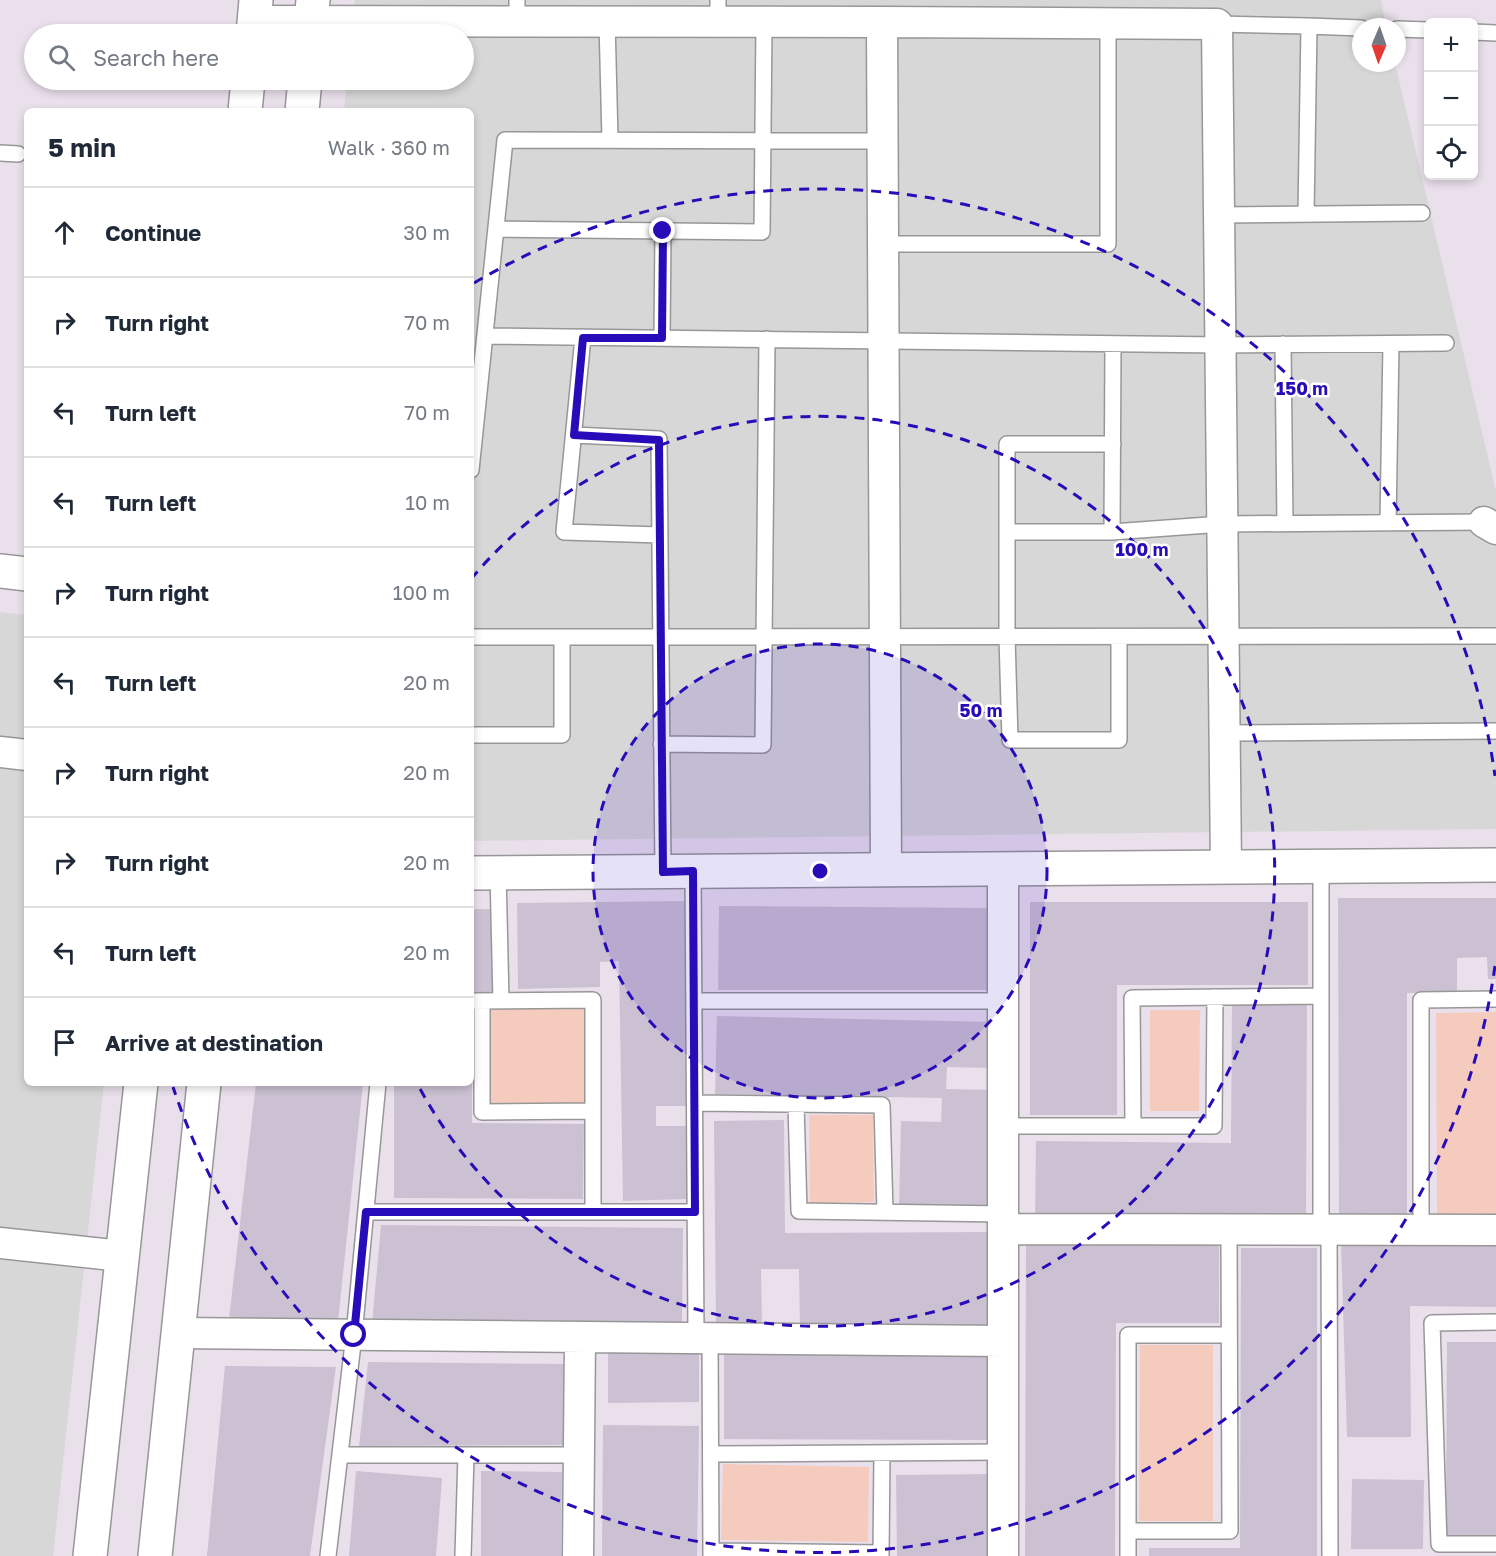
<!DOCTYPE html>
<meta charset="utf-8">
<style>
:root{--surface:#fff;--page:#f6f6f7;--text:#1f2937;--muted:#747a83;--line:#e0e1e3}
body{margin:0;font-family:"Golos Text",sans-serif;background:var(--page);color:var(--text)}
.controls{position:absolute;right:18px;top:18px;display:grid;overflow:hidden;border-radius:9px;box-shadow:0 3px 9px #0003}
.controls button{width:54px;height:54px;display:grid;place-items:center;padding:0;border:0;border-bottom:2px solid var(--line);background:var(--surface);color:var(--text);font:30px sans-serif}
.compass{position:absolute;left:1352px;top:18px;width:54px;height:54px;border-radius:50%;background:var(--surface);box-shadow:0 3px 9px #0003;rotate:182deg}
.stop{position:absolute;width:18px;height:18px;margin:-14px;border:4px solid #290cb9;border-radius:50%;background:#fff}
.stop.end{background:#290cb9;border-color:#fff;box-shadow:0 2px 6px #0008}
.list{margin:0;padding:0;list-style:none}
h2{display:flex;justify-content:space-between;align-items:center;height:78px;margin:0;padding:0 24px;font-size:26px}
h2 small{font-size:20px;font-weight:400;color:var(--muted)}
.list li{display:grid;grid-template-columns:39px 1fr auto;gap:18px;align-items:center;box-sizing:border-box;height:90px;padding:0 24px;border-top:2px solid var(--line)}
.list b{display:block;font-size:22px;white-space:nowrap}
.list em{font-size:20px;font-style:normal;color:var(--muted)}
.icon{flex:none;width:33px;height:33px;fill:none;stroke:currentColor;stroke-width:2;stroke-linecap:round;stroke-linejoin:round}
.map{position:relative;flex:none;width:1496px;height:1556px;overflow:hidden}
.search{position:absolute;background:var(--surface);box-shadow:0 3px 9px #0003;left:24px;top:24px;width:450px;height:66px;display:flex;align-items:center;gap:15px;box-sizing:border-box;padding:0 21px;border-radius:33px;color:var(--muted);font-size:22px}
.panel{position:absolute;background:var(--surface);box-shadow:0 3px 9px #0003;left:24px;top:108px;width:450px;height:978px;border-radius:9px}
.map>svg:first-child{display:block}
.residential{fill:#d8d7d8}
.park{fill:#f5cbbe}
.building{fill:#cbc1d2}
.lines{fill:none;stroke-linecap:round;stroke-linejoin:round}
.service-casing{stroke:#979797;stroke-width:18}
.minor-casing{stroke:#979797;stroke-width:33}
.tertiary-casing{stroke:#979797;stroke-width:36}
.service{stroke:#fff;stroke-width:15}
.minor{stroke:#fff;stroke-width:30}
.tertiary{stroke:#fff;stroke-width:33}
.route{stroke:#290cb9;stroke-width:8}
.ring{fill:none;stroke:#290cb9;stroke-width:3;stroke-dasharray:10 8}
.centre{fill:#290cb9;stroke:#fff;stroke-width:3}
.ring-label{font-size:18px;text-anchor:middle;font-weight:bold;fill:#290cb9;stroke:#fff;stroke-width:5;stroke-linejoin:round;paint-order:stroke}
</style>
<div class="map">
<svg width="1496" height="1556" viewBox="0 0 1496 1556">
<rect width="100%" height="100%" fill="#eae0ec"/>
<path class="residential" d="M 355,0 L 1381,0 L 1386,27 L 1361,27 L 1361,63 L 1395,63 L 1496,491 L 1496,829 L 471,841 L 471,111 L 344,111 L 347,80 L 464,80 L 464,34 L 351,34 Z
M 0,612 L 27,615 L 27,1083 L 104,1083 L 53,1556 L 0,1556 Z"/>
<path class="park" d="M 590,1003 L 590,1108 L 486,1109 L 484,1004 Z
M 1150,1010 L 1200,1010 L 1199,1111 L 1150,1111 Z
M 1496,1012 L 1496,1215 L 1437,1215 L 1436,1013 Z
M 809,1115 L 873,1115 L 874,1202 L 810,1203 Z
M 1140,1345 L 1213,1345 L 1213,1521 L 1139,1521 Z
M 723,1464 L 869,1467 L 868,1542 L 721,1540 Z"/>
<path class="building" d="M 1338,898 L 1496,898 L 1496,979 L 1488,979 L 1487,957 L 1457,958 L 1457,993 L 1407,993 L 1407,1220 L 1339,1220 Z
M 685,901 L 688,1106 L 656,1106 L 656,1126 L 686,1126 L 687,1199 L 623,1201 L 619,961 L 600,962 L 600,987 L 518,989 L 517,903 Z
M 1030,902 L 1308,902 L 1308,985 L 1117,985 L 1117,1115 L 1030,1115 Z
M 719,906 L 989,908 L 989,990 L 718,990 Z
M 471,909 L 491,909 L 493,992 L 471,992 Z
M 1232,1002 L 1307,1003 L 1306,1217 L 1035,1216 L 1036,1141 L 1231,1143 Z
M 717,1016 L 994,1022 L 992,1068 L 947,1067 L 946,1089 L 993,1090 L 990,1207 L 899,1205 L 901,1121 L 941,1122 L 942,1098 L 715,1094 Z
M 256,1083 L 363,1083 L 338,1322 L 229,1319 Z
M 394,1083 L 472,1083 L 472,1123 L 584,1124 L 583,1199 L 394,1198 Z
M 784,1120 L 785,1233 L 988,1232 L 989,1325 L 800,1327 L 799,1269 L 761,1269 L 762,1328 L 716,1328 L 714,1121 Z
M 381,1225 L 683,1228 L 682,1326 L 372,1324 Z
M 1026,1242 L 1219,1243 L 1219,1323 L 1116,1323 L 1115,1556 L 1025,1556 Z
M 1341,1242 L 1496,1242 L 1496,1307 L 1410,1306 L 1411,1437 L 1347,1437 Z
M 1241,1248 L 1317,1248 L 1317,1556 L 1149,1556 L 1149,1548 L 1240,1548 Z
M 1447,1342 L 1496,1342 L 1496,1535 L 1446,1535 Z
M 724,1349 L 989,1350 L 988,1440 L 724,1439 Z
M 699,1350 L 699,1402 L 608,1403 L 608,1351 Z
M 368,1362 L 567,1364 L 566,1445 L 359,1446 Z
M 225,1366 L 336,1367 L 310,1556 L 207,1556 Z
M 603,1425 L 699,1426 L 697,1556 L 602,1556 Z
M 356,1471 L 442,1478 L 436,1556 L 349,1556 Z
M 481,1471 L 562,1472 L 561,1556 L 481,1556 Z
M 993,1474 L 994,1556 L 897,1556 L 896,1475 Z
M 1352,1479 L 1424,1480 L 1423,1549 L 1351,1549 Z"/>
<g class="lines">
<g class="service-casing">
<path id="service" d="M 517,0 L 517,21
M 718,0 L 718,22
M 607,21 L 610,140
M 1217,24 L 1309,26 L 1306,214
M 1309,26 L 1361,28
M 1397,29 L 1428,30
M 1474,32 L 1496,33
M 0,153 L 18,154
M 1219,215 L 1422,213
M 496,229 L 762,232 L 764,22
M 883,244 L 1108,244 L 1108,23
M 485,336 L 1220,345 L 1446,343
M 583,337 L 564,532 L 660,535
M 662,338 L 663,231
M 1283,344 L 1285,523
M 574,435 L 659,439 L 663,872
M 1113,444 L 1007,444 L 1007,637 L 1010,740 L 1119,740 L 1119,637
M 471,470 L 505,140 L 883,141
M 1388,523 L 1391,344
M 1007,532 L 1112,532 L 1113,344
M 1112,532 L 1222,524 L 1484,522
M 471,637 L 1496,636
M 1224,733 L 1496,731
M 471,735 L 562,735 L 562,637
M 661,744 L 763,745 L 767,339
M 1321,867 L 1321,1230
M 693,871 L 696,1338
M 498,872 L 501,1001
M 471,1001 L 593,1000 L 593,1212
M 482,1001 L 482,1112 L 593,1111
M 694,1001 L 1003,1001
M 695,1103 L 882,1105 L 885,1212
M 796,1104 L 799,1211 L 1003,1214
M 1004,1126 L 1214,1126 L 1215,997
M 1133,1126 L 1132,998 L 1321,996
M 366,1212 L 695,1212
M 1329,1230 L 1330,1556
M 1421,1230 L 1421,1000 L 1496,999
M 1496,1322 L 1432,1323 L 1439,1544 L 1496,1544
M 710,1338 L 711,1556
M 711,1454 L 1003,1452
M 340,1455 L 579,1455
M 1128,1531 L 1230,1531 L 1229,1230
M 711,1551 L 881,1553
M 328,1556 L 354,1335 L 378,1083
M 463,1556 L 466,1455
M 881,1556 L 882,1453
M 1128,1556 L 1128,1335 L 1229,1335"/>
</g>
<g class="minor-casing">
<path id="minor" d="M 254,21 L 882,22 L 1217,24 L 1226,868
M 882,22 L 886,870
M 1484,522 L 1496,529
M 0,752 L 27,755
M 1004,1229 L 1496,1230
M 0,1243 L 122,1256
M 178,1333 L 1003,1341
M 578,1556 L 580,1337
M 1003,1556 L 1003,869"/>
</g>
<g class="tertiary-casing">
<path id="tertiary" d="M 253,34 L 256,0
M 310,34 L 313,0
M 245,111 L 248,80
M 302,111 L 305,80
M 0,571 L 27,574
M 471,873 L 1496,865
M 90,1556 L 141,1083
M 155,1556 L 204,1083"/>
</g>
<use href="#service" class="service"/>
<use href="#minor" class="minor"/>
<use href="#tertiary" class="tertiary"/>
</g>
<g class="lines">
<path class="route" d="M 354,1335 L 366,1212 L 695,1212 L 693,871 L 663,872 L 659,440 L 574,435 L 583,338 L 662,338 L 663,231"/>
</g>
<circle cx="820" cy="871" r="227" fill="#290cb9" fill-opacity=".12"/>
<g class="ring">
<circle cx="820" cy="871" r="227"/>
<path d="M471 579A455 455 0 1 1 418 1085"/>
<path d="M1495 966A682 682 0 0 1 173 1087M474 283A682 682 0 0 1 1495 776"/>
</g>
<circle cx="820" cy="871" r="9" class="centre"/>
<g class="ring-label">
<text x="1302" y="395">150 m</text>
<text x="1142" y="556">100 m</text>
<text x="981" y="717">50 m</text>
</g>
</svg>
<div class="controls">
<button>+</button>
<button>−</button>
<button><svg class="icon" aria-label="locate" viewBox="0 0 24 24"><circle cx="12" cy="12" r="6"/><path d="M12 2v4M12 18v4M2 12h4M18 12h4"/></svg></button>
</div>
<svg class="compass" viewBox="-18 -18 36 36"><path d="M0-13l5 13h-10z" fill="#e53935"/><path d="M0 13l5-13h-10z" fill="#747a83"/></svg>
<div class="stop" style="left:354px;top:1335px"></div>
<div class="stop end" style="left:663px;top:231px"></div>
<div class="search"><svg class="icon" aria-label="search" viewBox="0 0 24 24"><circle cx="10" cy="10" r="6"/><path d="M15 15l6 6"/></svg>Search here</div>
<section class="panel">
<h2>5 min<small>Walk · 360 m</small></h2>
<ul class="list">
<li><svg class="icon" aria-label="ahead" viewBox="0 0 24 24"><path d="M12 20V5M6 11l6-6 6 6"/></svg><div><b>Continue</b></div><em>30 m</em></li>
<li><svg class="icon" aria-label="right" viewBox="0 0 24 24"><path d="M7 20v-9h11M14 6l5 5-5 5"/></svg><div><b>Turn right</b></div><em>70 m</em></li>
<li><svg class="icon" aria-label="left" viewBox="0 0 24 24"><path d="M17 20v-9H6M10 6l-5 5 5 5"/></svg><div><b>Turn left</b></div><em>70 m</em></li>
<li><svg class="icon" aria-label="left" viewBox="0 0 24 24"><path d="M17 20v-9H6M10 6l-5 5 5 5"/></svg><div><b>Turn left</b></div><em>10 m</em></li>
<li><svg class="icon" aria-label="right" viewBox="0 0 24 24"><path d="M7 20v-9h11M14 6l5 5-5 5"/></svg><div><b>Turn right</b></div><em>100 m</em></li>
<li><svg class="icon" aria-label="left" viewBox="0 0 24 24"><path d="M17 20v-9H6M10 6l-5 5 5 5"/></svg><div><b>Turn left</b></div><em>20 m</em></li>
<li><svg class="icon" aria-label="right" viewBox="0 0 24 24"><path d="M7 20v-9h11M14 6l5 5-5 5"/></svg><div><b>Turn right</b></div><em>20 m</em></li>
<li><svg class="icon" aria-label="right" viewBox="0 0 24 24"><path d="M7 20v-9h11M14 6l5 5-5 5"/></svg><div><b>Turn right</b></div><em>20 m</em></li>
<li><svg class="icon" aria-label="left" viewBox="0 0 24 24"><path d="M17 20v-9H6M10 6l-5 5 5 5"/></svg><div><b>Turn left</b></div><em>20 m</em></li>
<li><svg class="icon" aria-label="arrive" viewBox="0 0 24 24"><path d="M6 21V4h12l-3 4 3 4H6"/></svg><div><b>Arrive at destination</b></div></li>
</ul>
</section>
</div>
